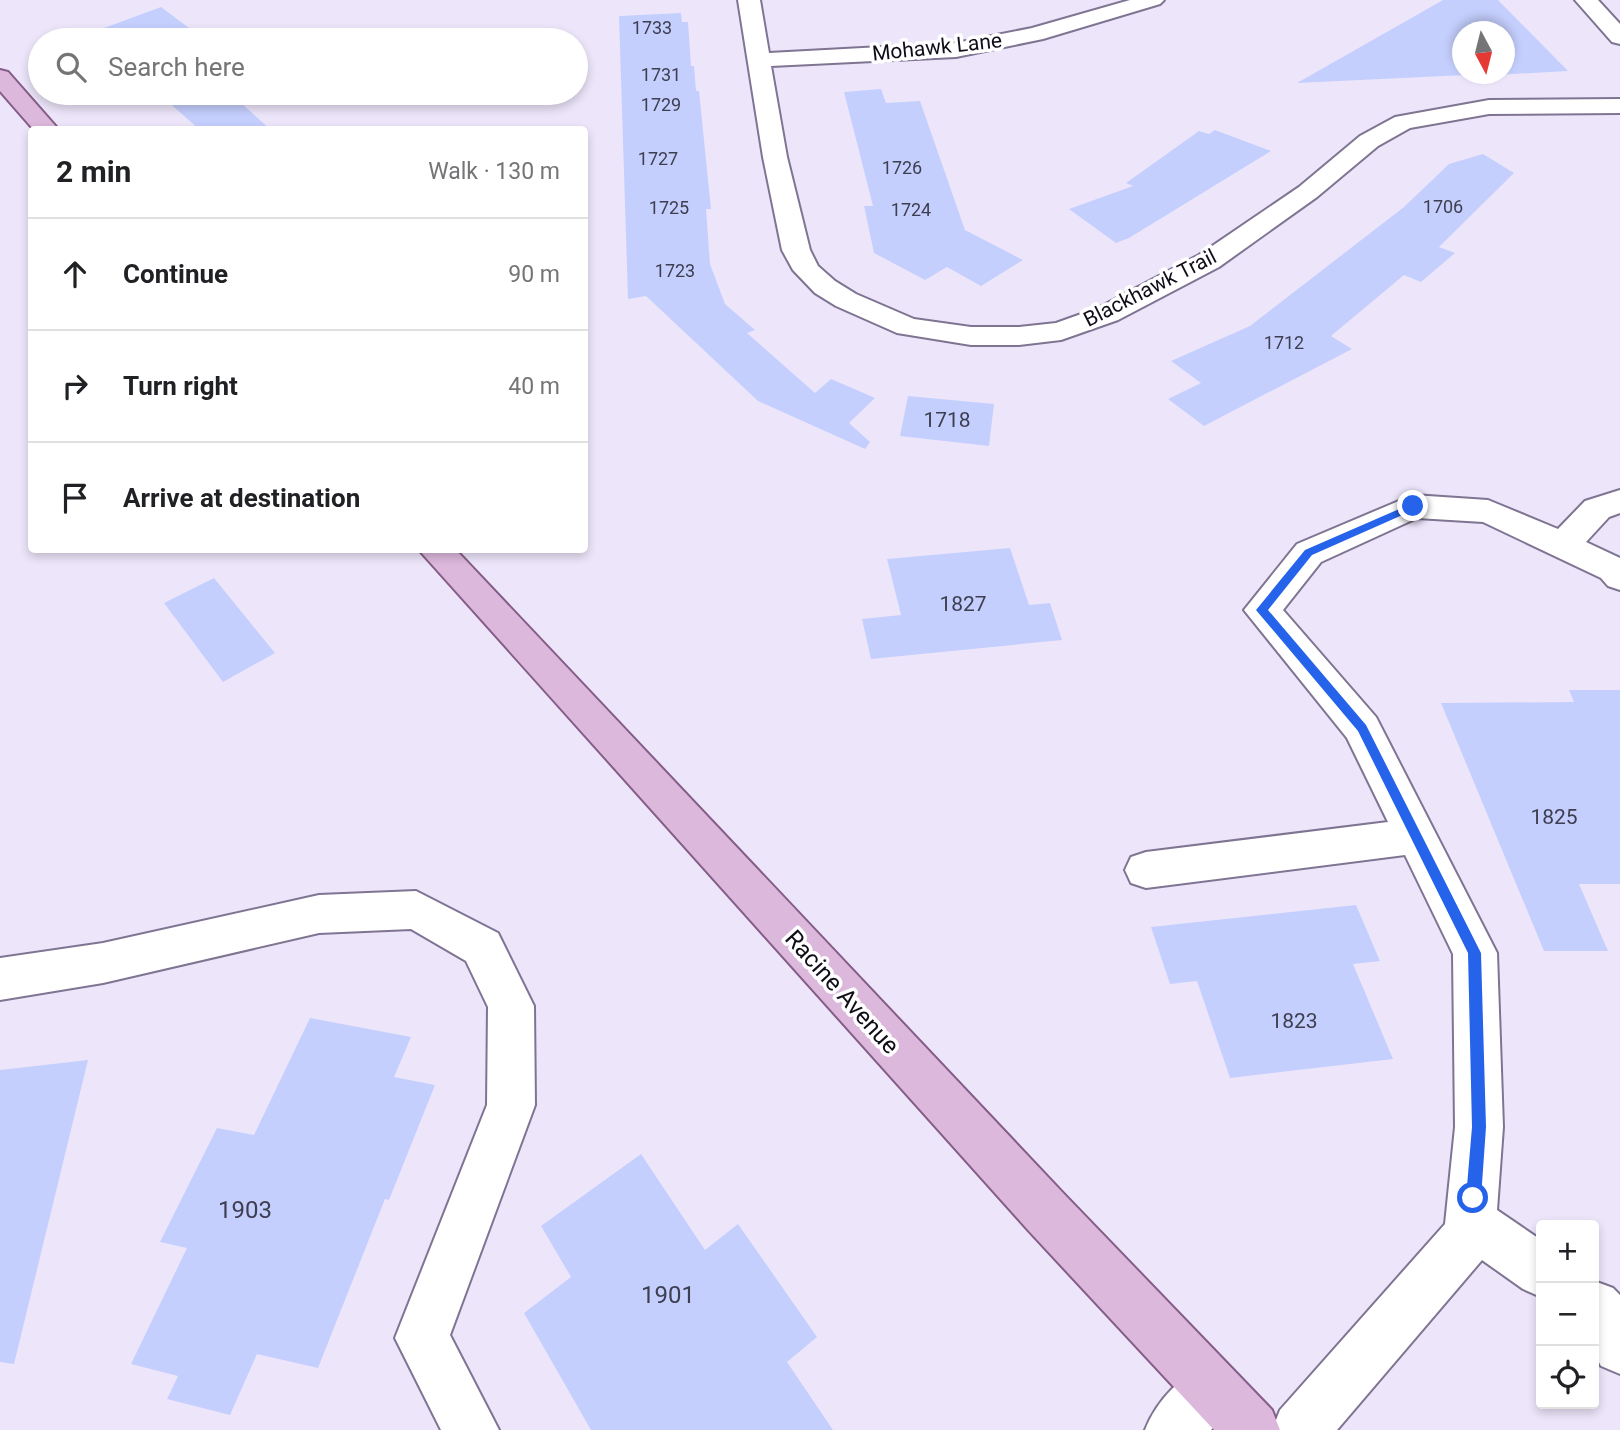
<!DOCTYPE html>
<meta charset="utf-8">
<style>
:root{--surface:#fff;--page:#f2f2f2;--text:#202124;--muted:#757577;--line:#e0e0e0}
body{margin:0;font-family:Roboto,sans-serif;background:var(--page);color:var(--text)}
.controls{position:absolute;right:21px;bottom:21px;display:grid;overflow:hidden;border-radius:7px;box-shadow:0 4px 10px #0003}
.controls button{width:63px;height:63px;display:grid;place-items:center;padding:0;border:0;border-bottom:2px solid var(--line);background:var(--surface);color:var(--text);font:35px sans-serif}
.compass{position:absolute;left:1452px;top:21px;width:63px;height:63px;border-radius:50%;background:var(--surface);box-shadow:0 4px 10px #0003;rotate:173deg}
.stop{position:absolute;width:21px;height:21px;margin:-16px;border:5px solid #2563eb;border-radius:50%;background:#fff}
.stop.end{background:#2563eb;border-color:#fff;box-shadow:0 2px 7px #0008}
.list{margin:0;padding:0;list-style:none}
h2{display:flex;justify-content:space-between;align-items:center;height:91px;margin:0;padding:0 28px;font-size:30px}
h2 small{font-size:23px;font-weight:400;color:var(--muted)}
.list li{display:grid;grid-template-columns:46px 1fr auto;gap:21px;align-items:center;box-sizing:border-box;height:112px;padding:0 28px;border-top:2px solid var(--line)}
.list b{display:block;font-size:26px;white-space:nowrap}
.list em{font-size:23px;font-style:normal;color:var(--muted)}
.icon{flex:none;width:38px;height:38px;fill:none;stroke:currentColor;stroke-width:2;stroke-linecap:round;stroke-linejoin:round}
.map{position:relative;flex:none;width:1620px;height:1430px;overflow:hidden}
.search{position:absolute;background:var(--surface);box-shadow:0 4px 10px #0003;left:28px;top:28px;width:560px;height:77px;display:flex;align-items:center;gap:18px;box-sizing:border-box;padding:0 24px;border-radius:38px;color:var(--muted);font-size:26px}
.panel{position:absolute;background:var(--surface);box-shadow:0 4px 10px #0003;left:28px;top:126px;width:560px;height:427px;border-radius:7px}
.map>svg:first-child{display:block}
.building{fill:#c5cffd}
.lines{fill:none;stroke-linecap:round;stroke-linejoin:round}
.minor-casing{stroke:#7f7492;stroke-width:4}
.major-casing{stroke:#855d88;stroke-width:4}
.minor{fill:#fff;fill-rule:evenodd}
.major{fill:#dcb8dc;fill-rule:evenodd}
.route{fill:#2563eb}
.labels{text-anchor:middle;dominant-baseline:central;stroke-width:7;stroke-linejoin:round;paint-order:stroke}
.far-number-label{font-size:18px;fill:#3e3e51}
.far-street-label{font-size:21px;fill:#110d18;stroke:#fff}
.number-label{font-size:21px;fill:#3e3e51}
.street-label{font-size:24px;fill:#110d18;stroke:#fff}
.near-number-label{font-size:24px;fill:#3e3e51}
</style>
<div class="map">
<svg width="1620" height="1430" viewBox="0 0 1620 1430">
<rect width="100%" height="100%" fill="#ede6fb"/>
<path class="building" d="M 1443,0 L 1498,0 L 1568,71 L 1494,75 L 1504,74 L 1504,32 L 1462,32 L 1462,74 L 1487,74 L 1297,83 Z
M 161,7 L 205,40 L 108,40 L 96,31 Z
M 681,13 L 682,22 L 688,22 L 691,66 L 694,66 L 696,91 L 699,91 L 711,209 L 706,209 L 710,264 L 725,304 L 755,330 L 747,333 L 815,393 L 831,379 L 875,398 L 849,423 L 870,442 L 865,449 L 758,401 L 646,296 L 628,299 L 619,16 Z
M 881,89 L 886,103 L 920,101 L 965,230 L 1023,260 L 981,286 L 947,267 L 925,280 L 874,253 L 864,206 L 873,206 L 844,92 Z
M 158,93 L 230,93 L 271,130 L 200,130 Z
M 1215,130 L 1271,151 L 1129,238 L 1116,243 L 1069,209 L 1133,186 L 1126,183 L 1199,131 L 1209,134 Z
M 1483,154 L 1514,173 L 1439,247 L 1455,253 L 1421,282 L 1404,275 L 1331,336 L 1352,349 L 1204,426 L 1168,399 L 1201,383 L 1171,361 L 1250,326 L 1404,207 L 1449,164 Z
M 908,396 L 994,404 L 989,446 L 900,436 Z
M 1010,548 L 1029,605 L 1050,603 L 1062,640 L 871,659 L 862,619 L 901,615 L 887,559 Z
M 214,578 L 275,653 L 223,682 L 164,603 Z
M 1569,690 L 1620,690 L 1620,884 L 1579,884 L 1608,951 L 1544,951 L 1441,703 L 1574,702 Z
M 1356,905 L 1380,961 L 1353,964 L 1393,1059 L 1230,1078 L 1197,981 L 1170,984 L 1151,927 Z
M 310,1018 L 411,1037 L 394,1077 L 435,1085 L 389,1200 L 385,1199 L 318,1368 L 257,1354 L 230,1415 L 167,1399 L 178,1376 L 131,1364 L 187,1248 L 160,1242 L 217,1128 L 254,1135 Z
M 88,1060 L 14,1364 L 0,1362 L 0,1070 Z
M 641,1154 L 705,1250 L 738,1224 L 817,1337 L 787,1362 L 833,1430 L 591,1430 L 524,1313 L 571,1277 L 541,1226 Z"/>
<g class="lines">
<g class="minor-casing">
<path id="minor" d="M 738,0 L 760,0 L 769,53 L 956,43 L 1032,28 L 1130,0 L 1164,0 L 1160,4 L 1043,39 L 956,57 L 771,66 L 787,157 L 810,250 L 818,266 L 835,281 L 856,294 L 914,319 L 971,327 L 1019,327 L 1056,323 L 1098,308 L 1199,255 L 1299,187 L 1360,136 L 1395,117 L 1489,100 L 1620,99 L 1620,113 L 1489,114 L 1410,128 L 1378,146 L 1317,197 L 1219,267 L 1118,320 L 1061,340 L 1019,345 L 971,345 L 897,333 L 836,306 L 815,293 L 793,270 L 782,250 L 763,157 Z
M 1575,0 L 1598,0 L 1620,24 L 1620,44 L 1612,42 Z
M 1620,490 L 1620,513 L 1609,517 L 1586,542 L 1620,558 L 1620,590 L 1608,586 L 1601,578 L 1483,522 L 1417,518 L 1321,562 L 1283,610 L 1376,717 L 1497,953 L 1503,1127 L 1497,1210 L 1541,1240 L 1541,1297 L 1523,1289 L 1482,1260 L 1337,1430 L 1272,1430 L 1280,1410 L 1445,1224 L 1455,1127 L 1453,954 L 1405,855 L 1146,888 L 1131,883 L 1125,870 L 1131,857 L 1146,852 L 1388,822 L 1347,738 L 1244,610 L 1297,544 L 1413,495 L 1488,500 L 1558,529 L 1585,501 Z
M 416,891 L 498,933 L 534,1006 L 535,1105 L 450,1335 L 499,1430 L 441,1430 L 395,1338 L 487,1105 L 488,1007 L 466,961 L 411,929 L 319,933 L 103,983 L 0,1000 L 0,958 L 103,943 L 319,895 Z
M 1594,1281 L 1613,1288 L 1620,1295 L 1620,1374 L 1601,1366 L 1594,1353 Z
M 1212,1362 L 1231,1370 L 1239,1389 L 1231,1408 L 1211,1430 L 1145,1430 C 1157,1400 1182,1374 1212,1362 Z"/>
</g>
<g class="major-casing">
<path id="major" d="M 0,70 L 8,72 L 59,130 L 34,130 L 0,91 Z
M 419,550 L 456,550 L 1064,1194 L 1272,1410 L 1280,1430 L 1214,1430 L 1028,1230 Z"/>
</g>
<use href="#minor" class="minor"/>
<use href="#major" class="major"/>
</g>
<path class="route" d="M 1413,503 L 1418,506 L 1416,509 L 1312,555 L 1268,610 L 1366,725 L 1481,953 L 1486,1127 L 1481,1198 L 1479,1203 L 1473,1205 L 1468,1203 L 1466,1198 L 1472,1127 L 1468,953 L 1358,731 L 1256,610 L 1305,550 Z"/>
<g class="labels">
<g class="far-number-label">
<text x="652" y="27">1733</text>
<text x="661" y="74">1731</text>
<text x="661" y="104">1729</text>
<text x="658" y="158">1727</text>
<text x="902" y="167">1726</text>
<text x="1443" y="206">1706</text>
<text x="669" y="207">1725</text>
<text x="911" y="209">1724</text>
<text x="675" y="270">1723</text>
<text x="1284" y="342">1712</text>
</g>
<g class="far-street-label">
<text transform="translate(937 47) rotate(-6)">Mohawk Lane</text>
<text transform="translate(1150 288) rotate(-27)">Blackhawk Trail</text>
</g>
<g class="number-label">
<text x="947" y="420">1718</text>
<text x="963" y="604">1827</text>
<text x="1554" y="817">1825</text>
<text x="1294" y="1021">1823</text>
</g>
<g class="street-label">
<text transform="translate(842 992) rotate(48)">Racine Avenue</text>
</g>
<g class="near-number-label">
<text x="245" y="1210">1903</text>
<text x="668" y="1295">1901</text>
</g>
</g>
</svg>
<div class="controls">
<button>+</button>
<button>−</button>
<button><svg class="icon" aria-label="locate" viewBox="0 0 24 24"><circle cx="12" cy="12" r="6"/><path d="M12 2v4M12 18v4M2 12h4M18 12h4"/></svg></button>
</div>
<svg class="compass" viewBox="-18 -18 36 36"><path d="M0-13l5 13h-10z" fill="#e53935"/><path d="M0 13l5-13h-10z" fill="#757577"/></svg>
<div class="stop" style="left:1473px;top:1198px"></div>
<div class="stop end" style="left:1413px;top:506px"></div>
<div class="search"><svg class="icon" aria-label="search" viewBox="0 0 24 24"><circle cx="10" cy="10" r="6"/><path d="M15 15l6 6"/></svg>Search here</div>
<section class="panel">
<h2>2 min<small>Walk · 130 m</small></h2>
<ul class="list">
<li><svg class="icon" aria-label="ahead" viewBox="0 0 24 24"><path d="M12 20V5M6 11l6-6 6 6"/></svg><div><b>Continue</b></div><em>90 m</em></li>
<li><svg class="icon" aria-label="right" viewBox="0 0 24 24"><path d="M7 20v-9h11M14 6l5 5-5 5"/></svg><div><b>Turn right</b></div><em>40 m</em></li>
<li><svg class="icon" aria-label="arrive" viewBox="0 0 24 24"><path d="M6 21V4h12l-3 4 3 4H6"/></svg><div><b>Arrive at destination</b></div></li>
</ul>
</section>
</div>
